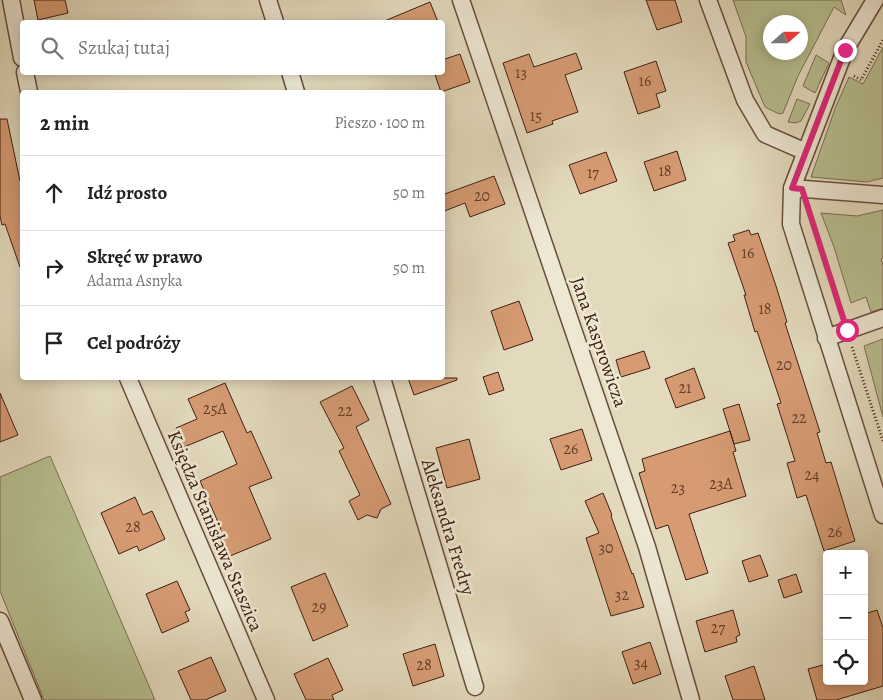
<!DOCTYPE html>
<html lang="pl">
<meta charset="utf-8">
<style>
:root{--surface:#fff;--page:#f6f6f6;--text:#222;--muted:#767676;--line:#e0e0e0}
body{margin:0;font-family:Alegreya,serif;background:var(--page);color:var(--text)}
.controls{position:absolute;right:15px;bottom:15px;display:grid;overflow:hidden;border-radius:5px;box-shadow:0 2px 12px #0003}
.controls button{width:45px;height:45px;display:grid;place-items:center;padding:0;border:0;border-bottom:1px solid var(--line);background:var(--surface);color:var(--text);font:25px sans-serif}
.compass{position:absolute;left:763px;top:15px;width:45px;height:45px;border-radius:50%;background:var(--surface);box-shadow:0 2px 12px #0003;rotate:69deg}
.stop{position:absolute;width:15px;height:15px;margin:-11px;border:4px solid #db2777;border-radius:50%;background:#fff}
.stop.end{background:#db2777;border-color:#fff;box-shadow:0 1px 5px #0008}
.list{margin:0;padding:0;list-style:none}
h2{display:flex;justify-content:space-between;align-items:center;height:65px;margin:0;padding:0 20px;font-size:21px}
h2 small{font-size:16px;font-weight:400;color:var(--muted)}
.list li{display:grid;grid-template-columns:32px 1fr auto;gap:15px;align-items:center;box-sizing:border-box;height:75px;padding:0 20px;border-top:1px solid var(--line)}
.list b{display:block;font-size:19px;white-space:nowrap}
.list p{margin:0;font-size:16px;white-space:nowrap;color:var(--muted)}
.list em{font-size:16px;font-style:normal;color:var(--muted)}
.icon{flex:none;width:28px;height:28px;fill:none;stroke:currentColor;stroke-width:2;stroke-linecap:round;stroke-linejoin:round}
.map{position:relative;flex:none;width:883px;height:700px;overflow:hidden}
.search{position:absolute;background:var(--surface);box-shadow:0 2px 12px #0003;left:20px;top:20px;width:425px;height:55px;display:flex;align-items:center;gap:12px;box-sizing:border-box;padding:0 18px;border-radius:5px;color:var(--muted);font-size:19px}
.panel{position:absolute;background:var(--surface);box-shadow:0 2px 12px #0003;left:20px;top:90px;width:425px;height:290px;border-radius:5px}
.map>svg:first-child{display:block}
.green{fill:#b7be8f;stroke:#7b6e50;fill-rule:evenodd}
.building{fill:#d69b73;stroke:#3f1f11}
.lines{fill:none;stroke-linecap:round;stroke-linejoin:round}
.minor-casing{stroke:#684e3c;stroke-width:19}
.path{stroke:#3f1f11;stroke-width:3;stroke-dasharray:1 2.5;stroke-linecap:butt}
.minor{stroke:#ede7d4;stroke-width:16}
.route{stroke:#db2777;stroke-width:6}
.labels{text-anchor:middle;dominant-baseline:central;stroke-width:5;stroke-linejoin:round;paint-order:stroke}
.number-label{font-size:16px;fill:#653e2a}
.street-label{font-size:19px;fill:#3f1f11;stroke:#ede7d4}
</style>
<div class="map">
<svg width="883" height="700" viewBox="0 0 883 700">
<rect width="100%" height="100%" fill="#e3dabd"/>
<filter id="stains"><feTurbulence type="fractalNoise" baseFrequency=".004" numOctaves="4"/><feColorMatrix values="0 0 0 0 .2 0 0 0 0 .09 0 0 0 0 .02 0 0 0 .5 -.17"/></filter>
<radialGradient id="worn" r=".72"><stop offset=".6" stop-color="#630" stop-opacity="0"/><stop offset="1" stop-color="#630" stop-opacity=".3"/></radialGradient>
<path class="green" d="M 733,0 L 841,0 L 846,15 L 834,7 L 798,76 L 783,113 L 779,114 L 765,107 L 746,62 L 746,37 ZM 800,22 L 800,52 L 770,52 L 770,22 Z
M 883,47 L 883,178 L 867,182 L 811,177 L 836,106 L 849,77 L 863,84 Z
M 816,55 L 829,63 L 815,93 L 803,86 Z
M 797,99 L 810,104 L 801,121 L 795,123 L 788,122 Z
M 883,210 L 883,258 L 881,259 L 883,265 L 883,308 L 871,312 L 866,297 L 851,303 L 834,247 L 821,213 L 857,216 Z
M 883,339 L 883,417 L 864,346 Z
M 50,456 L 155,700 L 44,700 L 0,591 L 0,477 Z"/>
<path class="building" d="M 34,0 L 65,0 L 68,13 L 38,20 Z
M 646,0 L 675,0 L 682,22 L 657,30 Z
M 430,2 L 438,22 L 382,22 Z
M 576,53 L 582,69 L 565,75 L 578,112 L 552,121 L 553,124 L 527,133 L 503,63 L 529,54 L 534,67 Z
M 460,54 L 470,82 L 441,92 L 434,72 L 442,72 L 442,60 Z
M 656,61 L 666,91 L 656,94 L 660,107 L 638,114 L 624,72 Z
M 0,119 L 7,119 L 20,181 L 22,180 L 22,266 L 20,267 L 5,224 L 2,225 L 0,216 Z
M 677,151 L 686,180 L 654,191 L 644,162 Z
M 606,152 L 617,181 L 580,194 L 569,165 Z
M 494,176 L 505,204 L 470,217 L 465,203 L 442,212 L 442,195 Z
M 749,230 L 751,235 L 758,233 L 776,286 L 787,322 L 785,323 L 820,432 L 817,433 L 826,463 L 831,462 L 855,541 L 824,551 L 806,495 L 797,498 L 787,463 L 795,461 L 777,404 L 781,403 L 757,331 L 755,332 L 744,295 L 746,295 L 728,243 L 735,241 L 733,235 Z
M 519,301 L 533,340 L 504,350 L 491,311 Z
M 644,351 L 650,368 L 621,377 L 616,360 Z
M 694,368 L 705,398 L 676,408 L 665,379 Z
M 498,372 L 504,390 L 489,395 L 483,377 Z
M 408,378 L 457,378 L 457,380 L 414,395 Z
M 225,383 L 247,433 L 251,431 L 272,478 L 249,487 L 271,539 L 230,556 L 219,530 L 221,529 L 200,481 L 237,464 L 223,431 L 184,447 L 176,428 L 197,419 L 188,399 Z
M 352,386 L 369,420 L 356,427 L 391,504 L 381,509 L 377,518 L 367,515 L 358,520 L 349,501 L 360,495 L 339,451 L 344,448 L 320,402 Z
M 0,393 L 18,435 L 0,442 Z
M 739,404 L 750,440 L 734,444 L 723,409 Z
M 582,429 L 592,460 L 561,470 L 550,439 Z
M 730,431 L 736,451 L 733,452 L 746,496 L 689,514 L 708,573 L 686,580 L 668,525 L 656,529 L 639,473 L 645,471 L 642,459 Z
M 469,439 L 480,479 L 447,488 L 436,448 Z
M 603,493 L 612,515 L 611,516 L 632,574 L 633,573 L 644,607 L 611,616 L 586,538 L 599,533 L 585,501 Z
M 135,497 L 143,515 L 152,511 L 165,539 L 139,551 L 137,546 L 119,554 L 101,513 Z
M 760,555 L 768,576 L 749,582 L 742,561 Z
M 325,573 L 348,626 L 313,641 L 291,587 Z
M 796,574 L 802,592 L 784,598 L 778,580 Z
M 177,581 L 190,610 L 185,612 L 189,621 L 162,633 L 146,594 Z
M 733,610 L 740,635 L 736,637 L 737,642 L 705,652 L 696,621 Z
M 877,610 L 883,628 L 883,686 L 836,700 L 817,700 L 808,669 L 827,664 L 827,681 L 864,681 L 864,614 Z
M 650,642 L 661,674 L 633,684 L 622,652 Z
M 435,644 L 444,676 L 413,686 L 403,654 Z
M 211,657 L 226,691 L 205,700 L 191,700 L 178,671 Z
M 328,658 L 343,690 L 332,695 L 334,700 L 306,700 L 294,674 Z
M 754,666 L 765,700 L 733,700 L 725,676 Z"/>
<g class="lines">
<g class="minor-casing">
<path id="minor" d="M 11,0 L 22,58
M 268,0 L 275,22
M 461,0 L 647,547 L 691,700
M 708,0 L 745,100 L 765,134 L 806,152
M 875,0 L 845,50 L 792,188 L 791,224 L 883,515
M 25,72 L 29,92
M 290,72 L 296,92
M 792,188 L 883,195
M 826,338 L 883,318
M 128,378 L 266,700
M 382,378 L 475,687
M 0,621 L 33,700"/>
</g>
<path class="path" d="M 854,76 L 861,80 L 883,40
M 810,216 L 842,315
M 852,347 L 883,441"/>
<use href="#minor" class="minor"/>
</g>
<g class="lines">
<path class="route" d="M 845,50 L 792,188 L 802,189 L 847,330"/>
</g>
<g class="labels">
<g class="number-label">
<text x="521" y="73">13</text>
<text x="645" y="81">16</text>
<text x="536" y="116">15</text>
<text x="665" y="171">18</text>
<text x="593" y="173">17</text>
<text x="482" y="196">20</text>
<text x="748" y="253">16</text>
<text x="765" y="309">18</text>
<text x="784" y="365">20</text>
<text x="685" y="388">21</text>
<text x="215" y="409">25A</text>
<text x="345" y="411">22</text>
<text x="799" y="418">22</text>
<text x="571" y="449">26</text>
<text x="812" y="475">24</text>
<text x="721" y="484">23A</text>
<text x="678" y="488">23</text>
<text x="133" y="527">28</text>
<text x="835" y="532">26</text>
<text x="606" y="548">30</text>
<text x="622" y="595">32</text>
<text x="319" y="607">29</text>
<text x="718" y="628">27</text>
<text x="641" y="663">34</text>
<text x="424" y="665">28</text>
</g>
<g class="street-label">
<text transform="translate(599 342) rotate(71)">Jana Kasprowicza</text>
<text transform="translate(448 527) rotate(73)">Aleksandra Fredry</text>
<text transform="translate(215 531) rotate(67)">Księdza Stanisława Staszica</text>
</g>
</g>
<rect width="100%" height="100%" filter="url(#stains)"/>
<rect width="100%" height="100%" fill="url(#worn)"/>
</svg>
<div class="controls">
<button>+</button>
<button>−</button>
<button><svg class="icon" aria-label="locate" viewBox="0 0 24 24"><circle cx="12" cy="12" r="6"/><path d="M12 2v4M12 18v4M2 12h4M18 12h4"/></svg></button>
</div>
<svg class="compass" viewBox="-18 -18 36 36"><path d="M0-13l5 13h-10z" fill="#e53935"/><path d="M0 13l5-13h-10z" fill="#767676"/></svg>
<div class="stop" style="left:847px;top:330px"></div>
<div class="stop end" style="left:845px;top:50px"></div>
<div class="search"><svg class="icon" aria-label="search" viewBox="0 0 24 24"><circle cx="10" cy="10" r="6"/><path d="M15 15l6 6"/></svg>Szukaj tutaj</div>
<section class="panel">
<h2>2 min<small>Pieszo · 100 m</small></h2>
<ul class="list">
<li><svg class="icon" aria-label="ahead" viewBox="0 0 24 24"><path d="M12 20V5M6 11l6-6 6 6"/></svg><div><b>Idź prosto</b></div><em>50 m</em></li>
<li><svg class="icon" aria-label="right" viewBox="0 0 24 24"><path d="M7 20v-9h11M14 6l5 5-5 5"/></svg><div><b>Skręć w prawo</b><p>Adama Asnyka</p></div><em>50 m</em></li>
<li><svg class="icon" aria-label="arrive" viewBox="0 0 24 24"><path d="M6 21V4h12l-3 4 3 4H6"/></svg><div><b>Cel podróży</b></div></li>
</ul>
</section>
</div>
